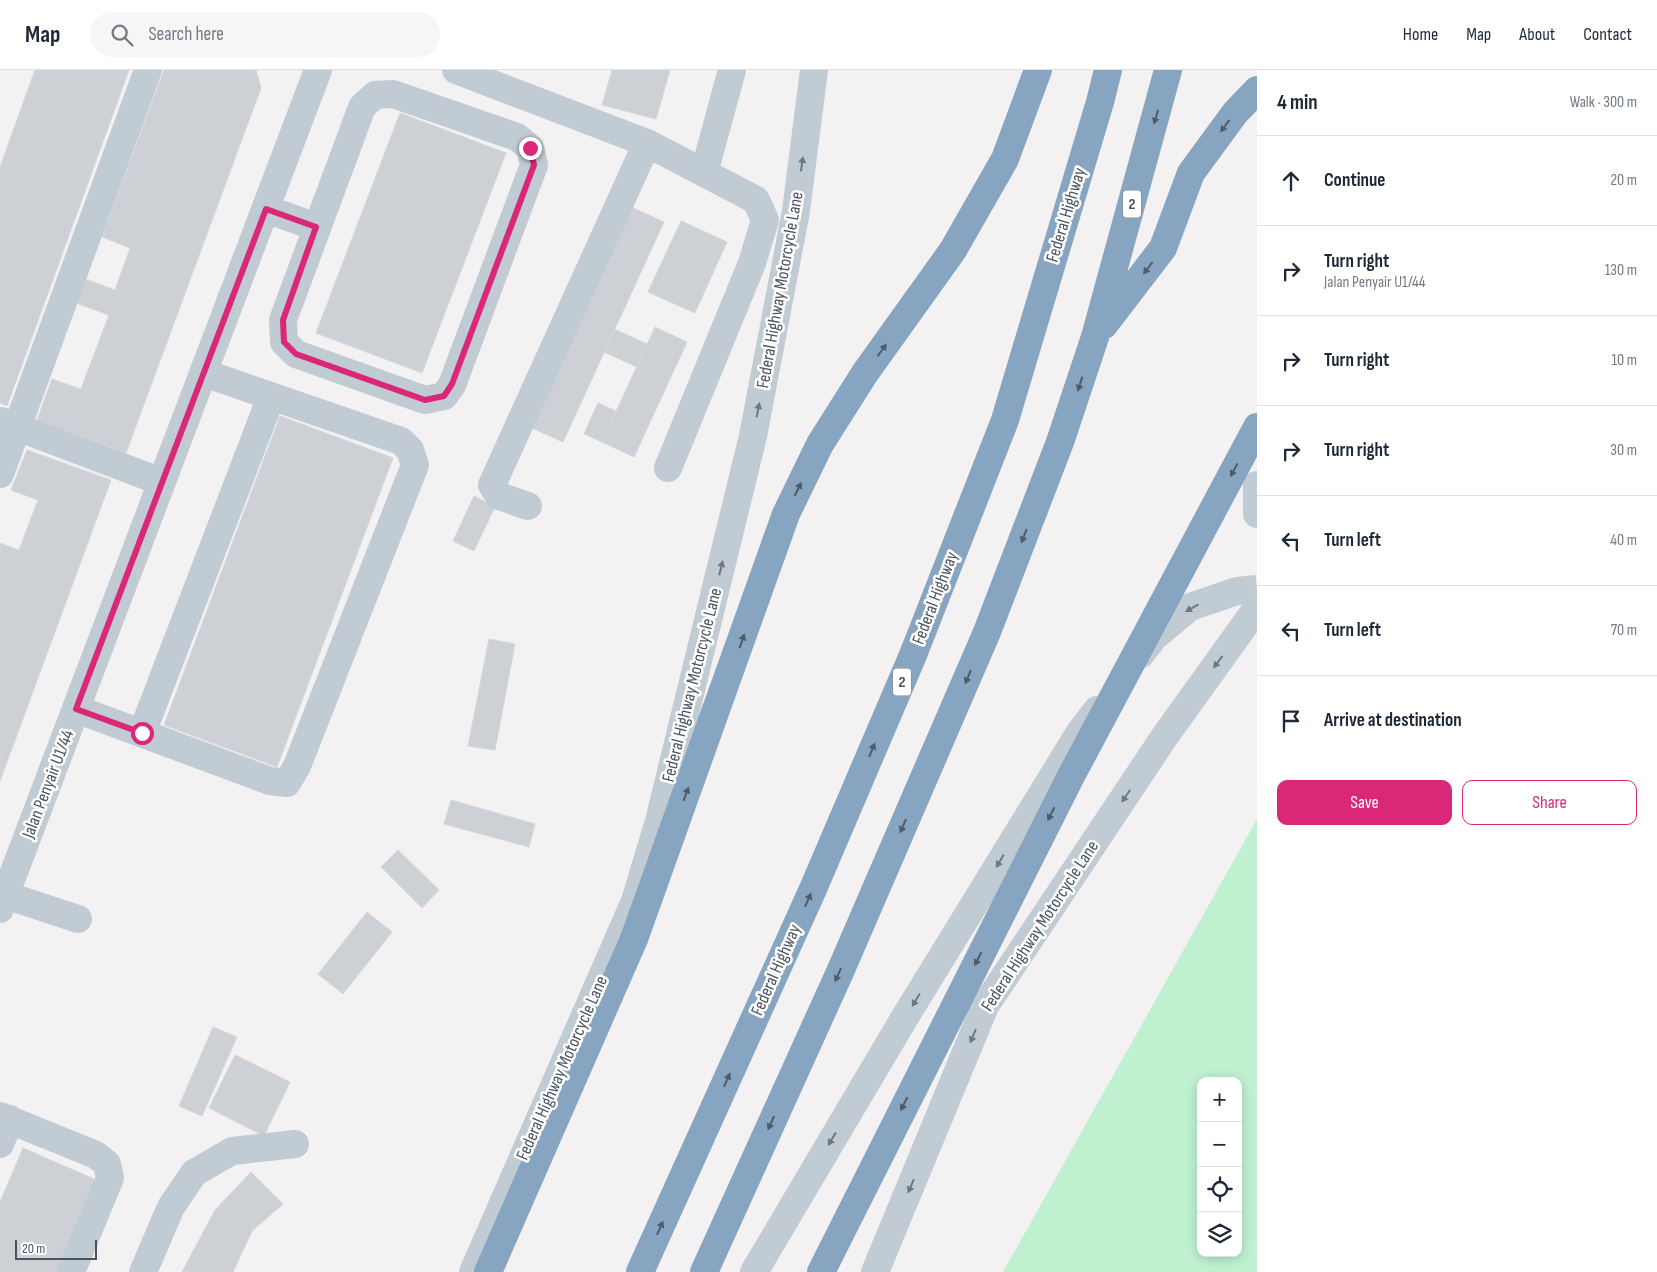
<!DOCTYPE html>
<meta charset="utf-8">
<style>
:root{--surface:#fff;--page:#f6f6f7;--text:#1f2937;--muted:#747a83;--line:#e0e1e3;--accent:#db2777}
body{margin:0;font-family:"Sofia Sans Condensed",sans-serif;background:var(--page);color:var(--text)}
.controls{position:absolute;right:15px;bottom:15px;display:grid;overflow:hidden;border-radius:10px;box-shadow:0 2px 12px #0003}
.controls button{width:45px;height:45px;display:grid;place-items:center;padding:0;border:0;border-bottom:1px solid var(--line);background:var(--surface);color:var(--text);font:25px sans-serif}
.scale{position:absolute;left:15px;bottom:12px;width:82px;box-sizing:border-box;padding-left:5px;border:2px solid #48545f;border-top:0;font-size:14px;line-height:18px;white-space:nowrap;color:#48545f;-webkit-text-stroke:4px #fff;paint-order:stroke}
.stop{position:absolute;width:15px;height:15px;margin:-11px;border:4px solid #db2777;border-radius:50%;background:#fff}
.stop.end{background:#db2777;border-color:#fff;box-shadow:0 1px 5px #0008}
.list{margin:0;padding:0;list-style:none}
h2{display:flex;justify-content:space-between;align-items:center;height:65px;margin:0;padding:0 20px;font-size:21px}
h2 small{font-size:16px;font-weight:400;color:var(--muted)}
.list li{display:grid;grid-template-columns:32px 1fr auto;gap:15px;align-items:center;box-sizing:border-box;height:90px;padding:0 20px;border-top:1px solid var(--line)}
.list b{display:block;font-size:19px;white-space:nowrap}
.list p{margin:0;font-size:16px;white-space:nowrap;color:var(--muted)}
.list em{font-size:16px;font-style:normal;color:var(--muted)}
.actions{display:flex;gap:10px;padding:15px 20px}
.actions a{flex:1;padding:11px 0;border:1px solid var(--accent);border-radius:10px;text-align:center;font-size:18px;color:var(--accent)}
.actions .main{background:var(--accent);color:#fff}
.icon{flex:none;width:28px;height:28px;fill:none;stroke:currentColor;stroke-width:2;stroke-linecap:round;stroke-linejoin:round}
.map{position:relative;flex:none;width:1257px;height:1202px;overflow:hidden}
header{display:flex;align-items:center;gap:30px;box-sizing:border-box;height:70px;padding:0 25px;background:var(--surface);border-bottom:1px solid var(--line)}
header strong{font-size:24px}
nav{display:flex;gap:28px;margin-inline-start:auto;font-size:18px}
.search{width:350px;height:45px;background:var(--page);display:flex;align-items:center;gap:12px;box-sizing:border-box;padding:0 18px;border-radius:28px;color:var(--muted);font-size:19px}
main{display:flex}
aside{flex:1;background:var(--surface)}
.map>svg:first-child{display:block}
.green{fill:#bff1d1;fill-rule:evenodd}
.building{fill:#cdd0d5;stroke:#d4d7dc}
.lines{fill:none;stroke-linecap:round;stroke-linejoin:round}
.minor-tunnel{stroke:#c8cacc;stroke-width:28;stroke-dasharray:28 14;stroke-linecap:butt}
.minor{stroke:#c1cbd3;stroke-width:28}
.highway{stroke:#87a4c0;stroke-width:28}
.oneway{fill:#4e5c69}
.oneway2{fill:#6c7882}
.route{stroke:#db2777;stroke-width:6}
.labels{text-anchor:middle;dominant-baseline:central;stroke-width:5;stroke-linejoin:round;paint-order:stroke}
.shield{fill:#fff;stroke:#7f878f;stroke-width:1}
.shield-label{font-size:16px;font-weight:bold;fill:#48545f}
.street-label{font-size:18px;fill:#48545f;stroke:#fff}
</style>
<header>
<strong>Map</strong>
<div class="search"><svg class="icon" aria-label="search" viewBox="0 0 24 24"><circle cx="10" cy="10" r="6"/><path d="M15 15l6 6"/></svg>Search here</div>
<nav><a>Home</a><a>Map</a><a>About</a><a>Contact</a></nav>
</header>
<main>
<div class="map">
<svg width="1257" height="1202" viewBox="0 0 1257 1202">
<rect width="100%" height="100%" fill="#f3f1f1"/>
<path class="green" d="M 1257,749 L 1257,1202 L 1003,1202 ZM 1201,1011 L 1238,1011 L 1238,1183 L 1201,1183 Z"/>
<path class="building" d="M 35,0 L 129,0 L 7,336 L 0,333 L 0,97 Z
M 164,0 L 256,0 L 261,18 L 126,383 L 37,350 L 52,309 L 81,319 L 109,245 L 76,233 L 85,209 L 115,220 L 130,178 L 102,167 Z
M 612,0 L 670,0 L 656,49 L 602,35 Z
M 400,43 L 506,83 L 422,303 L 316,263 Z
M 627,135 L 664,152 L 563,372 L 525,355 Z
M 681,151 L 727,172 L 695,243 L 648,222 Z
M 655,257 L 687,272 L 634,387 L 602,372 Z
M 614,259 L 647,274 L 637,297 L 604,282 Z
M 598,333 L 616,341 L 602,372 L 584,364 Z
M 280,346 L 393,388 L 277,697 L 164,655 Z
M 27,380 L 111,410 L 0,711 L 0,473 L 19,480 L 38,430 L 11,420 Z
M 474,426 L 495,437 L 474,481 L 453,471 Z
M 489,569 L 515,574 L 495,680 L 468,676 Z
M 451,730 L 535,754 L 529,777 L 444,754 Z
M 398,780 L 439,820 L 422,838 L 381,797 Z
M 367,842 L 392,862 L 343,924 L 318,904 Z
M 213,957 L 237,967 L 202,1046 L 179,1036 Z
M 235,985 L 290,1012 L 264,1066 L 209,1038 Z
M 23,1078 L 101,1112 L 61,1202 L 0,1202 L 0,1132 Z
M 251,1102 L 283,1134 L 252,1161 L 233,1202 L 182,1202 L 215,1140 Z"/>
<g class="lines">
<path class="minor-tunnel" d="M 1237,521 L 1257,519"/>
<path class="minor" d="M 456,0 L 647,73 L 756,130 L 765,150 L 752,193 L 668,398
M 393,24 L 517,67 L 530,78 L 534,95 L 452,315 L 444,326 L 425,330 L 296,284 L 284,272 L 283,250 L 362,37 L 375,25 Z
M 704,103 L 732,0
M 266,139 L 316,157
M 1,351 L 162,412
M 0,404 L 148,0
M 1257,415 L 1257,444
M 528,436 L 499,426 L 492,415 L 647,73
M 1141,584 L 1154,567 L 1190,537 L 1237,521
M 76,639 L 270,711 L 287,713 L 297,696 L 415,395 L 410,380 L 401,371 L 204,303
M 142,663 L 271,327
M 5,825 L 78,849
M 0,839 L 318,0
M 0,1046 L 96,1085 L 107,1094 L 110,1108 L 71,1202
M 0,1074 L 10,1049
M 143,1202 L 171,1137 L 194,1103 L 232,1081 L 295,1074
M 473,1202 L 635,831 L 659,751 L 753,366 L 796,141 L 814,0
M 754,1202 L 902,952 L 1080,662 L 1097,640
M 875,1202 L 985,936 L 1165,666 L 1257,538"/>
<path class="highway" d="M 1104,255 L 1163,178 L 1191,103 L 1235,43 L 1257,20
M 488,1202 L 634,869 L 786,444 L 820,374 L 865,303 L 953,180 L 1005,89 L 1038,0
M 640,1202 L 813,819 L 913,585 L 1005,350 L 1100,32 L 1108,0
M 704,1202 L 840,902 L 987,562 L 1060,372 L 1095,267 L 1168,0
M 821,1202 L 1071,706 L 1257,357"/>
</g>
<defs><path id="oneway-solid" d="M-6-.8H1V-3.2L6.5 0L1 3.2V.8H-6Z" transform="scale(1.25)"/></defs>
<g class="oneway">
<use href="#oneway-solid" transform="translate(1156 47) rotate(106)"/>
<use href="#oneway-solid" transform="translate(1225 56) rotate(126)"/>
<use href="#oneway-solid" transform="translate(1148 198) rotate(127)"/>
<use href="#oneway-solid" transform="translate(882 280) rotate(-54)"/>
<use href="#oneway-solid" transform="translate(1080 314) rotate(108)"/>
<use href="#oneway-solid" transform="translate(1234 400) rotate(118)"/>
<use href="#oneway-solid" transform="translate(798 419) rotate(-64)"/>
<use href="#oneway-solid" transform="translate(1024 466) rotate(111)"/>
<use href="#oneway-solid" transform="translate(742 571) rotate(-71)"/>
<use href="#oneway-solid" transform="translate(968 607) rotate(113)"/>
<use href="#oneway-solid" transform="translate(872 680) rotate(-67)"/>
<use href="#oneway-solid" transform="translate(686 724) rotate(-69)"/>
<use href="#oneway-solid" transform="translate(1051 744) rotate(117)"/>
<use href="#oneway-solid" transform="translate(903 756) rotate(113)"/>
<use href="#oneway-solid" transform="translate(808 830) rotate(-66)"/>
<use href="#oneway-solid" transform="translate(978 889) rotate(117)"/>
<use href="#oneway-solid" transform="translate(838 905) rotate(114)"/>
<use href="#oneway-solid" transform="translate(727 1010) rotate(-66)"/>
<use href="#oneway-solid" transform="translate(904 1034) rotate(117)"/>
<use href="#oneway-solid" transform="translate(771 1053) rotate(114)"/>
<use href="#oneway-solid" transform="translate(660 1158) rotate(-66)"/>
</g>
<g class="oneway2">
<use href="#oneway-solid" transform="translate(802 94) rotate(-82)"/>
<use href="#oneway-solid" transform="translate(758 340) rotate(-79)"/>
<use href="#oneway-solid" transform="translate(721 498) rotate(-76)"/>
<use href="#oneway-solid" transform="translate(1192 538) rotate(151)"/>
<use href="#oneway-solid" transform="translate(1218 592) rotate(126)"/>
<use href="#oneway-solid" transform="translate(1126 726) rotate(124)"/>
<use href="#oneway-solid" transform="translate(1000 791) rotate(121)"/>
<use href="#oneway-solid" transform="translate(916 930) rotate(121)"/>
<use href="#oneway-solid" transform="translate(973 966) rotate(113)"/>
<use href="#oneway-solid" transform="translate(832 1069) rotate(121)"/>
<use href="#oneway-solid" transform="translate(911 1116) rotate(113)"/>
</g>
<g class="lines">
<path class="route" d="M 142,663 L 76,639 L 266,139 L 316,157 L 283,250 L 284,272 L 296,284 L 425,330 L 444,326 L 452,314 L 534,95 L 530,78"/>
</g>
<g class="labels">
<g class="shield">
<rect x="1123" y="120.5" width="18" height="27" rx="4"/>
<rect x="893" y="598.5" width="18" height="27" rx="4"/>
</g>
<g class="shield-label">
<text x="1132" y="134">2</text>
<text x="902" y="612">2</text>
</g>
<g class="street-label">
<text transform="translate(1066 145) rotate(-73)">Federal Highway</text>
<text transform="translate(780 220) rotate(-80)">Federal Highway Motorcycle Lane</text>
<text transform="translate(935 528) rotate(-69)">Federal Highway</text>
<text transform="translate(692 615) rotate(-76)">Federal Highway Motorcycle Lane</text>
<text transform="translate(48 714) rotate(-69)">Jalan Penyair U1/44</text>
<text transform="translate(1040 856) rotate(-57)">Federal Highway Motorcycle Lane</text>
<text transform="translate(776 900) rotate(-66)">Federal Highway</text>
<text transform="translate(562 998) rotate(-66)">Federal Highway Motorcycle Lane</text>
</g>
</g>
</svg>
<div class="controls">
<button>+</button>
<button>−</button>
<button><svg class="icon" aria-label="locate" viewBox="0 0 24 24"><circle cx="12" cy="12" r="6"/><path d="M12 2v4M12 18v4M2 12h4M18 12h4"/></svg></button>
<button><svg class="icon" aria-label="layers" viewBox="0 0 24 24"><path d="M12 4l9 5-9 5-9-5zM3 14l9 5 9-5"/></svg></button>
</div>
<div class="scale">20 m</div>
<div class="stop" style="left:142px;top:663px"></div>
<div class="stop end" style="left:530px;top:78px"></div>
</div>
<aside>
<h2>4 min<small>Walk · 300 m</small></h2>
<ul class="list">
<li><svg class="icon" aria-label="ahead" viewBox="0 0 24 24"><path d="M12 20V5M6 11l6-6 6 6"/></svg><div><b>Continue</b></div><em>20 m</em></li>
<li><svg class="icon" aria-label="right" viewBox="0 0 24 24"><path d="M7 20v-9h11M14 6l5 5-5 5"/></svg><div><b>Turn right</b><p>Jalan Penyair U1/44</p></div><em>130 m</em></li>
<li><svg class="icon" aria-label="right" viewBox="0 0 24 24"><path d="M7 20v-9h11M14 6l5 5-5 5"/></svg><div><b>Turn right</b></div><em>10 m</em></li>
<li><svg class="icon" aria-label="right" viewBox="0 0 24 24"><path d="M7 20v-9h11M14 6l5 5-5 5"/></svg><div><b>Turn right</b></div><em>30 m</em></li>
<li><svg class="icon" aria-label="left" viewBox="0 0 24 24"><path d="M17 20v-9H6M10 6l-5 5 5 5"/></svg><div><b>Turn left</b></div><em>40 m</em></li>
<li><svg class="icon" aria-label="left" viewBox="0 0 24 24"><path d="M17 20v-9H6M10 6l-5 5 5 5"/></svg><div><b>Turn left</b></div><em>70 m</em></li>
<li><svg class="icon" aria-label="arrive" viewBox="0 0 24 24"><path d="M6 21V4h12l-3 4 3 4H6"/></svg><div><b>Arrive at destination</b></div></li>
</ul>
<div class="actions"><a class="main">Save</a><a>Share</a></div>
</aside>
</main>
